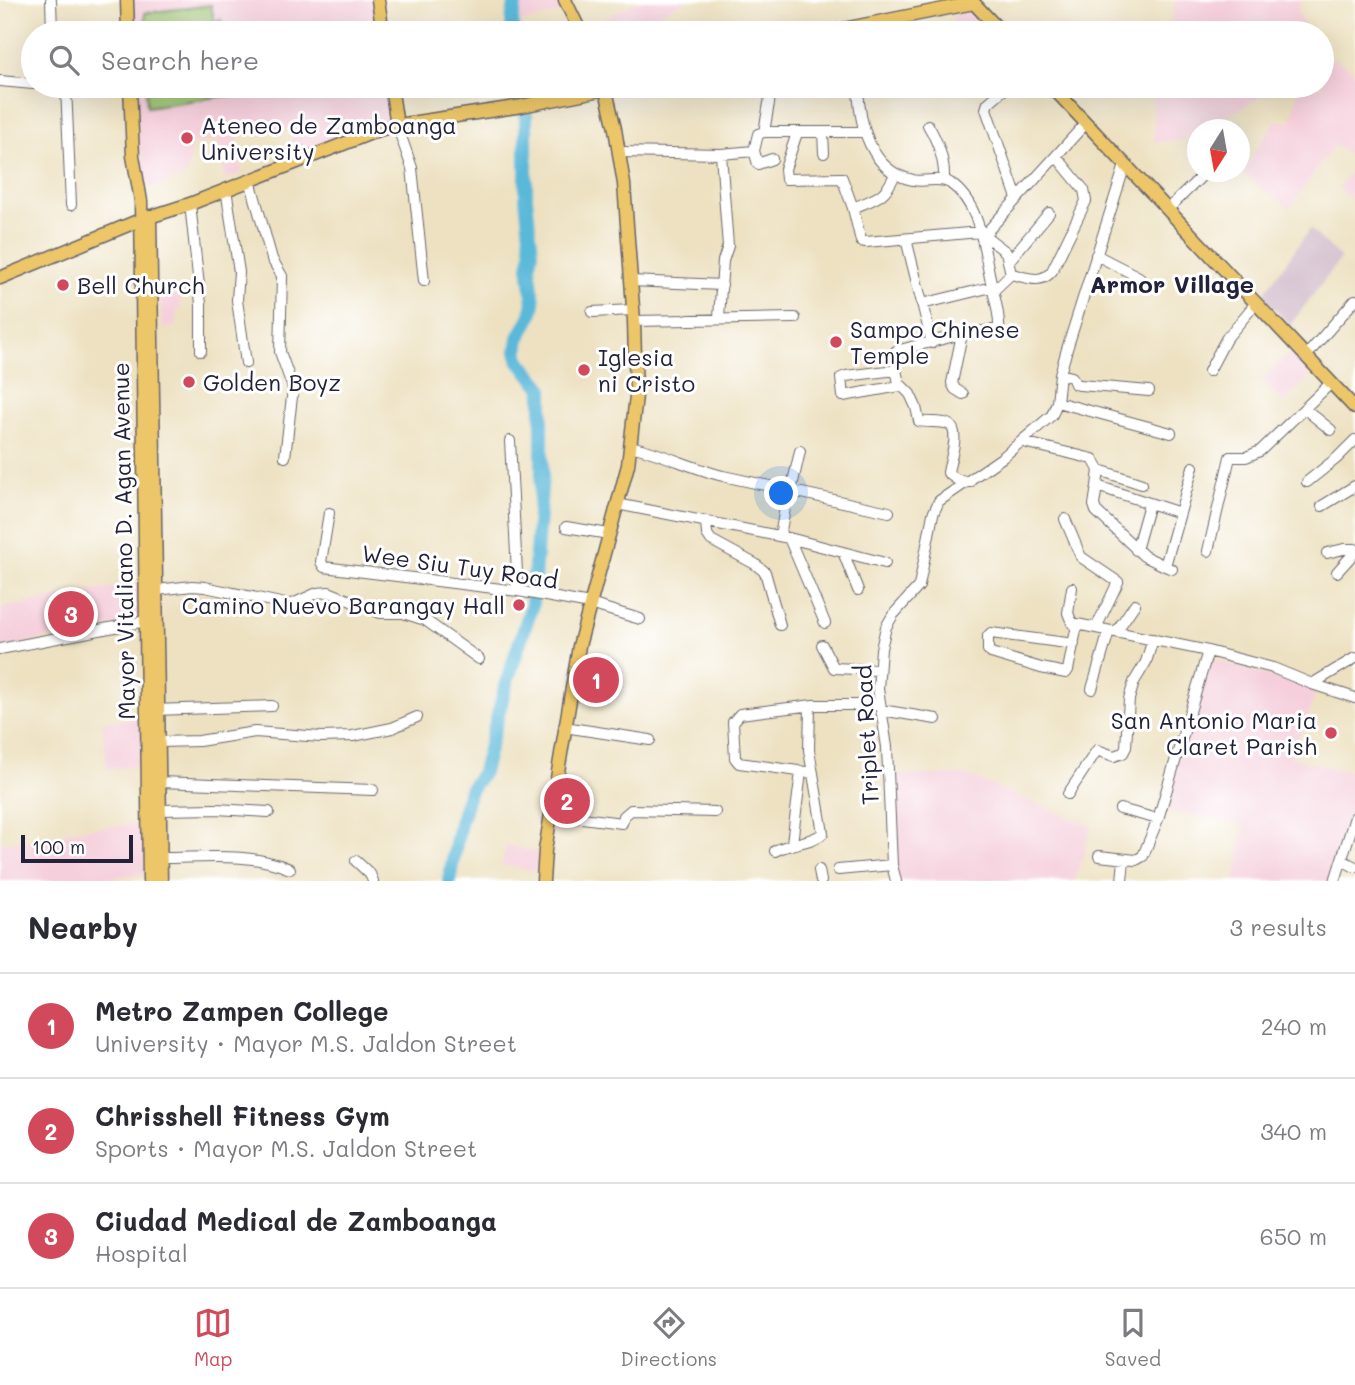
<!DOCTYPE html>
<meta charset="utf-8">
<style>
:root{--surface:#fff;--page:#f2f2f3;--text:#2b2b33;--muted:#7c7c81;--line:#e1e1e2;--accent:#d1495b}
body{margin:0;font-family:Mali,sans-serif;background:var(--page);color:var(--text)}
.compass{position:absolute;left:1187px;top:119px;width:63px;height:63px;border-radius:50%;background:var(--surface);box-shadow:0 7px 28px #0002;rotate:191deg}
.scale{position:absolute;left:21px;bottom:18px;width:112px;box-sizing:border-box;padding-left:7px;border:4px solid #22223b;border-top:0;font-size:19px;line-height:24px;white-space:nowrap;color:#22223b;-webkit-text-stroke:5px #fff;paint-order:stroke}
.you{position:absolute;left:782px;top:494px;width:24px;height:24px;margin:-18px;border:5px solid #fff;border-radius:50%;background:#1a73e8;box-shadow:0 0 0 10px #1a73e833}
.badge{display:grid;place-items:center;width:46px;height:46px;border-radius:50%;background:var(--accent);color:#fff;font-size:23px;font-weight:700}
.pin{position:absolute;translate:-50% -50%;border:4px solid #fff;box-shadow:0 2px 7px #0006}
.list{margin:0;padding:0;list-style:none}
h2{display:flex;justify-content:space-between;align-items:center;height:91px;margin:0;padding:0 28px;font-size:30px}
h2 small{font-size:23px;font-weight:400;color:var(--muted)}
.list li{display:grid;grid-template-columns:46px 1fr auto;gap:21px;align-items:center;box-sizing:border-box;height:105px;padding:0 28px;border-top:2px solid var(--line)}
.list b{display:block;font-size:26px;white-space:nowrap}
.list p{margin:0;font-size:23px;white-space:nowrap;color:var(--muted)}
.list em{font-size:23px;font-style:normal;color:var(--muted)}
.icon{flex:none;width:38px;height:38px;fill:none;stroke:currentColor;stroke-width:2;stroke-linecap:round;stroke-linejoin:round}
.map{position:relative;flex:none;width:1355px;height:881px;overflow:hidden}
.search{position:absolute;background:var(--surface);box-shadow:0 7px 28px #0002;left:21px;right:21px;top:21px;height:77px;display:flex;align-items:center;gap:18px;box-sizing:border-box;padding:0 24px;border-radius:38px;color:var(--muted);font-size:26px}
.sheet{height:406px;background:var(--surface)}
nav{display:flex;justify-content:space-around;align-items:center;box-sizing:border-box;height:98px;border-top:2px solid var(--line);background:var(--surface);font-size:19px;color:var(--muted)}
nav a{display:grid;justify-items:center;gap:4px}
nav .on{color:var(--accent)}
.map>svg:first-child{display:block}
.built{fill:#f5cfdb}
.industrial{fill:#d1bdcc}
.green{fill:#9dc571;stroke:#607456;stroke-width:2}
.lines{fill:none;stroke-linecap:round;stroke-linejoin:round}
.river{stroke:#5ab8d9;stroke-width:14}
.minor-casing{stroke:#69656a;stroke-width:12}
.major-casing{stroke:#69656a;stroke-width:15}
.minor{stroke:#fff;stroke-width:10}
.major{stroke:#ecc669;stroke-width:12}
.poi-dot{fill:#d1495b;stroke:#fff;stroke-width:2.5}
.labels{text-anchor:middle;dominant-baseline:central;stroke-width:6;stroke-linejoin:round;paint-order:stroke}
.poi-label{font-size:23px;fill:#22223b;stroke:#fff;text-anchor:start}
.street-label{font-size:23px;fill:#22223b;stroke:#fff}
.neighbourhood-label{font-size:24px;font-weight:bold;fill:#22223b;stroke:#fff}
</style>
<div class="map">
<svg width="1355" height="881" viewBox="0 0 1355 881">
<rect width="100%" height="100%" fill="#fff"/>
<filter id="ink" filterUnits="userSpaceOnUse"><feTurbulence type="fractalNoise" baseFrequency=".0143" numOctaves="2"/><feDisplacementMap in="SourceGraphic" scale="14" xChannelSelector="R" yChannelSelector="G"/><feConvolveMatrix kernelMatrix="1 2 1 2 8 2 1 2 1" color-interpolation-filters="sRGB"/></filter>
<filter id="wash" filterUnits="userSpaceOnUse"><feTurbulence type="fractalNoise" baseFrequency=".00686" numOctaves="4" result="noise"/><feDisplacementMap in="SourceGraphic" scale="28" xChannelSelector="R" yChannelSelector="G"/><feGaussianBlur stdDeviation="1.57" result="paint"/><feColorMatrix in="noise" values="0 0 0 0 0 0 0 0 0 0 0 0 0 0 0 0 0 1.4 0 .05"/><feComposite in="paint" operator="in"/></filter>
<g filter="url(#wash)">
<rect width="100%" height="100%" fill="#ede1c1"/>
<path class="built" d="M 133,0 L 373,0 L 378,33 L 134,33 Z
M 521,0 L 559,0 L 563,12 L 520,23 Z
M 640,0 L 688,0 L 618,33 L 590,33 L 588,27 Z
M 1176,0 L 1302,0 L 1297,10 L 1309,33 L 1170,33 Z
M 975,11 L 994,33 L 954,33 L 953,15 Z
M 1335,58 L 1355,72 L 1355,147 L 1349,155 L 1334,145 L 1290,208 L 1241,173 L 1275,121 L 1291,122 L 1298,93 L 1292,86 L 1322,86 L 1322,65 Z
M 136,86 L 385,86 L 390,122 L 294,158 L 290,128 L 237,136 L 242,173 L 225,179 L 218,140 L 192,144 L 187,175 L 155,187 L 149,187 L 141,168 L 143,158 L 138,143 Z
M 1153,86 L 1281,86 L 1203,129 L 1198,130 L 1197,133 L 1185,140 L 1154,142 Z
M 1355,166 L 1355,202 L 1338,188 Z
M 180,296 L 180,310 L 176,311 L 176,327 L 162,328 L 160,297 Z
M 1290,352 L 1312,374 L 1284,403 L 1261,380 Z
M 141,582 L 141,620 L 0,648 L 0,608 Z
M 1209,658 L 1317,690 L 1291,758 L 1355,773 L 1355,799 L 1332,881 L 1235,881 L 1244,825 L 1163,810 Z
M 143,718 L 143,766 L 107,769 L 102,722 Z
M 892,775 L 966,775 L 1092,826 L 1075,881 L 899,881 L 895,870 Z
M 144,823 L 146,874 L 70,881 L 0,881 L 0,843 L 65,836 L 65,831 Z
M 506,845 L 540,853 L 538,872 L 502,865 Z"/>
<path class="industrial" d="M 1310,229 L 1341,258 L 1290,325 L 1262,296 Z"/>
<path class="green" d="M 211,5 L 214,21 L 221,20 L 223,33 L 145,33 L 145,13 Z
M 146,86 L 231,86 L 232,95 L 147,107 Z"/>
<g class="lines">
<path class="river" d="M 513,33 L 512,20 L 516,0
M 449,881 L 460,823 L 470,790 L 483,772 L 506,684 L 532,605 L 542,475 L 542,388 L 520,362 L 517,351 L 519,338 L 531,315 L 534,303 L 529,266 L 532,253 L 526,198 L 526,115 L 521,86"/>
</g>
</g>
<g filter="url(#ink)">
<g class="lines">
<g class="minor-casing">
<path id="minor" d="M 51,0 L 52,33
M 0,81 L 33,84
M 66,86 L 71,205
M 772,86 L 764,132 L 758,134 L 754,151 L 758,164 L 772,159
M 858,86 C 859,123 870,172 913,180 C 925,183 939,176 950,183 C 983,206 983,252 992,286 C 995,300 1000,315 999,329 L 962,334 L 896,351 L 896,370 L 899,383 L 910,394 L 916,407 L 919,421 C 928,423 940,421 948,424 C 962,430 949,462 948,473 L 956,479 L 970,482
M 1008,86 L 988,103 L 986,109 L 1017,198
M 397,125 L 412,168 L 424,281
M 928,125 C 938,142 945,160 944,180
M 764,132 L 864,132
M 797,133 L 785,169 L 786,179 L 842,178 L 853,208 L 861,241 L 866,242 L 980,232 L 1006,252 L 1011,274 C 1026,277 1041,285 1052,271 L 1086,201 L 1084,190 L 1056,156
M 823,133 L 824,153
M 620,152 L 721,154 L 754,151
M 250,180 L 272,259 L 282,276 L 280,352 L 293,388 L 285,457
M 226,189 L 239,272 L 237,300 L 246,363
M 190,204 L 201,304 L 201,351
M 853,208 C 876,198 885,198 895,174
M 1169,208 L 1206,172
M 985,234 L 1086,123
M 906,239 L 932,343
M 1096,255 L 1139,277
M 1008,262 L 1049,213
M 631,281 L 722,285
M 993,291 L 1011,274
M 922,304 L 992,287
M 592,312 L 633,310
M 719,317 L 723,261 L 728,246 L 721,154
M 634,321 L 795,318
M 962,334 L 952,383 L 955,389 L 963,394
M 1305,357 L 1355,300
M 896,370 L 846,376 L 841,378 L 843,396 L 900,386
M 1209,371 L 1226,339 L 1256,303
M 1060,374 L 1072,377 L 1075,384 L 1080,385 L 1149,391
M 1057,402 L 1171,433
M 1305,409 L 1331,430
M 510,441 L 518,591
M 1023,442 L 1093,459 L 1099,470 L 1097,486 L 1180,513
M 630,446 C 662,453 691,468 723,476 L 889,512
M 1099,470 L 1142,484
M 1307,482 L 1337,458 L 1355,440
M 1097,486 L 1094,505 L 1096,511 L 1144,556 L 1165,566
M 791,491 L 800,451
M 617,504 L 789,538 L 885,563
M 1322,506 L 1355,486
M 329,513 L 321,562 L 324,567 L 518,591 L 590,604 L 640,619
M 1065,519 L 1081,557 L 1118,582 L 1096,628
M 706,521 L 707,534 L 711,540 L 755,564 L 765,572 L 780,625
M 566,527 L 609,534
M 780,536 L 788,491
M 789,538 L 825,623
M 1136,550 L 1149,504
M 1208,551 L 1230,457 L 1246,457 L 1260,451 L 1331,383
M 843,552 L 858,590
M 1327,553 L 1344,549 L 1355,549
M 1172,569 L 1165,566 L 1193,467
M 1337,572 L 1355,552
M 1072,588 L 1068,613 L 1072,623 L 1208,651 L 1273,668 L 1312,684 L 1355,698
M 157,590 L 192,586 L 205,587 L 290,605 L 317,593 L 329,592 L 380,613 L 403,613 L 425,620 L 479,659
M 1116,632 L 1135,604
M 1074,644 L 991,633 L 988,636 L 988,650 L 991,653 L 1041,668 L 1066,673 L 1068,670 L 1077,625
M 822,645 L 834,668 L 879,670
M 0,649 L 146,621
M 1312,684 L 1355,658
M 1092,689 L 1109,631
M 154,710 L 272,706
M 881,710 L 936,719
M 564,727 L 650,740
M 159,742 L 199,741 L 255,732 L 321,737 L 353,736 L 392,728 L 417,717
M 813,773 L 739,763 L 735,758 L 733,722 L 740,714 L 813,705 L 880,705
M 160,782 L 373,790
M 1068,794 L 1097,750 L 1114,756 L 1123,753 L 1126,747 L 1129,699 L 1134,682 L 1146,662 L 1153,639
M 1120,809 L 1158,819
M 161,810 L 216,809 L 269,812
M 550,814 L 622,823 L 624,816 L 631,810 L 715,812
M 792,843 L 801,772
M 775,851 C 790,842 811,844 823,833 L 809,750 L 810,706
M 1099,856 L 1136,860 L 1143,856 L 1158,819 L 1208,651
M 162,858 C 204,858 250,852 290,869
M 1342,860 L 1355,867
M 356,861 L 370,874 L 373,881
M 819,870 L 821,881
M 838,870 L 892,865
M 896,881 L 892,865 L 887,747 L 878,689 L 881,649 L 886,627 L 893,615 L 919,586 L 933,514 L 939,501 L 1003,457 L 1052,415 L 1057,402 L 1060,374 L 1067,349 L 1125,165
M 1122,881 L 1124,860
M 1335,881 L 1355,817"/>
</g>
<g class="major-casing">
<path id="major" d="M 127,0 L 128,33
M 378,0 L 383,33
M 565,0 L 581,33
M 971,0 L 1002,33
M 823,33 L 974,3
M 130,86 L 133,156 L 141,201 L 149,881
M 391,86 L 397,125
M 1051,86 L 1355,408
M 150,216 L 161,881
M 0,278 L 140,220 L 190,204 L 379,130 L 397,125 L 522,106 L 621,86
M 543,881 L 545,850 L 579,646 L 628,465 L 636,396 L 634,321 L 624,184 L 615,129 L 605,86"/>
</g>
<use href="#minor" class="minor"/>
<use href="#major" class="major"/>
</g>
</g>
<g class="poi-dot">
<circle cx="187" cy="138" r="7"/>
<circle cx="63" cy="285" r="7"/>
<circle cx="836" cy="342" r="7"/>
<circle cx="584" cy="370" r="7"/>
<circle cx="189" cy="382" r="7"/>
<circle cx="519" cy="605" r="7"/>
<circle cx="1331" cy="733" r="7"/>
</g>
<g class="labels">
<g class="poi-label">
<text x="201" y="125">Ateneo de Zamboanga<tspan x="201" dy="26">University</tspan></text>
<text x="77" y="285">Bell Church</text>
<text x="850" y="329">Sampo Chinese<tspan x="850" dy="26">Temple</tspan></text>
<text x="598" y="357">Iglesia<tspan x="598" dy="26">ni Cristo</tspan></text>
<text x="203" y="382">Golden Boyz</text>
<text x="505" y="605" text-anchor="end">Camino Nuevo Barangay Hall</text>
<text x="1317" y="720" text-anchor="end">San Antonio Maria<tspan x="1317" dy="26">Claret Parish</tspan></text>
</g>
<g class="street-label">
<text transform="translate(123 541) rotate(-91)">Mayor Vitaliano D. Agan Avenue</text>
<text transform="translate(460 566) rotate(8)">Wee Siu Tuy Road</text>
<text transform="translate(866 735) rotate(-93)">Triplet Road</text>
</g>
<g class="neighbourhood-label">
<text x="1172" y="283">Armor Village</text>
</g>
</g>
</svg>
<svg class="compass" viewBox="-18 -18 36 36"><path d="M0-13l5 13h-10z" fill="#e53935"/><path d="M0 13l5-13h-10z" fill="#7c7c81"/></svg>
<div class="scale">100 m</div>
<div class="you"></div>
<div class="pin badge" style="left:596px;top:680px">1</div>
<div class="pin badge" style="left:567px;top:801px">2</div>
<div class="pin badge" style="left:71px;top:614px">3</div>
<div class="search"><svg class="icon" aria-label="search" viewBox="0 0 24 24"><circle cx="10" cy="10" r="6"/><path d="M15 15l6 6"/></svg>Search here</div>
</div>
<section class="sheet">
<h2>Nearby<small>3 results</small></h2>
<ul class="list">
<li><span class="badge">1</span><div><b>Metro Zampen College</b><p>University · Mayor M.S. Jaldon Street</p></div><em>240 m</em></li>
<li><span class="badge">2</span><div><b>Chrisshell Fitness Gym</b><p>Sports · Mayor M.S. Jaldon Street</p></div><em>340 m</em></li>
<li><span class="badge">3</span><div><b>Ciudad Medical de Zamboanga</b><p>Hospital</p></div><em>650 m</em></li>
</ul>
</section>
<nav>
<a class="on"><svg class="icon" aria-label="map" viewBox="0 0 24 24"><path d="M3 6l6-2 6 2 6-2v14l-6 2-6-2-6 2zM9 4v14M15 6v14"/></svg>Map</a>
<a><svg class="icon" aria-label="directions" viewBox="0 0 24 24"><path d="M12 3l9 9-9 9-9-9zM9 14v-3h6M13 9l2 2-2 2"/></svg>Directions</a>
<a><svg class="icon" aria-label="saved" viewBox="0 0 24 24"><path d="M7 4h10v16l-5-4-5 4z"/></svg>Saved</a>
</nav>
